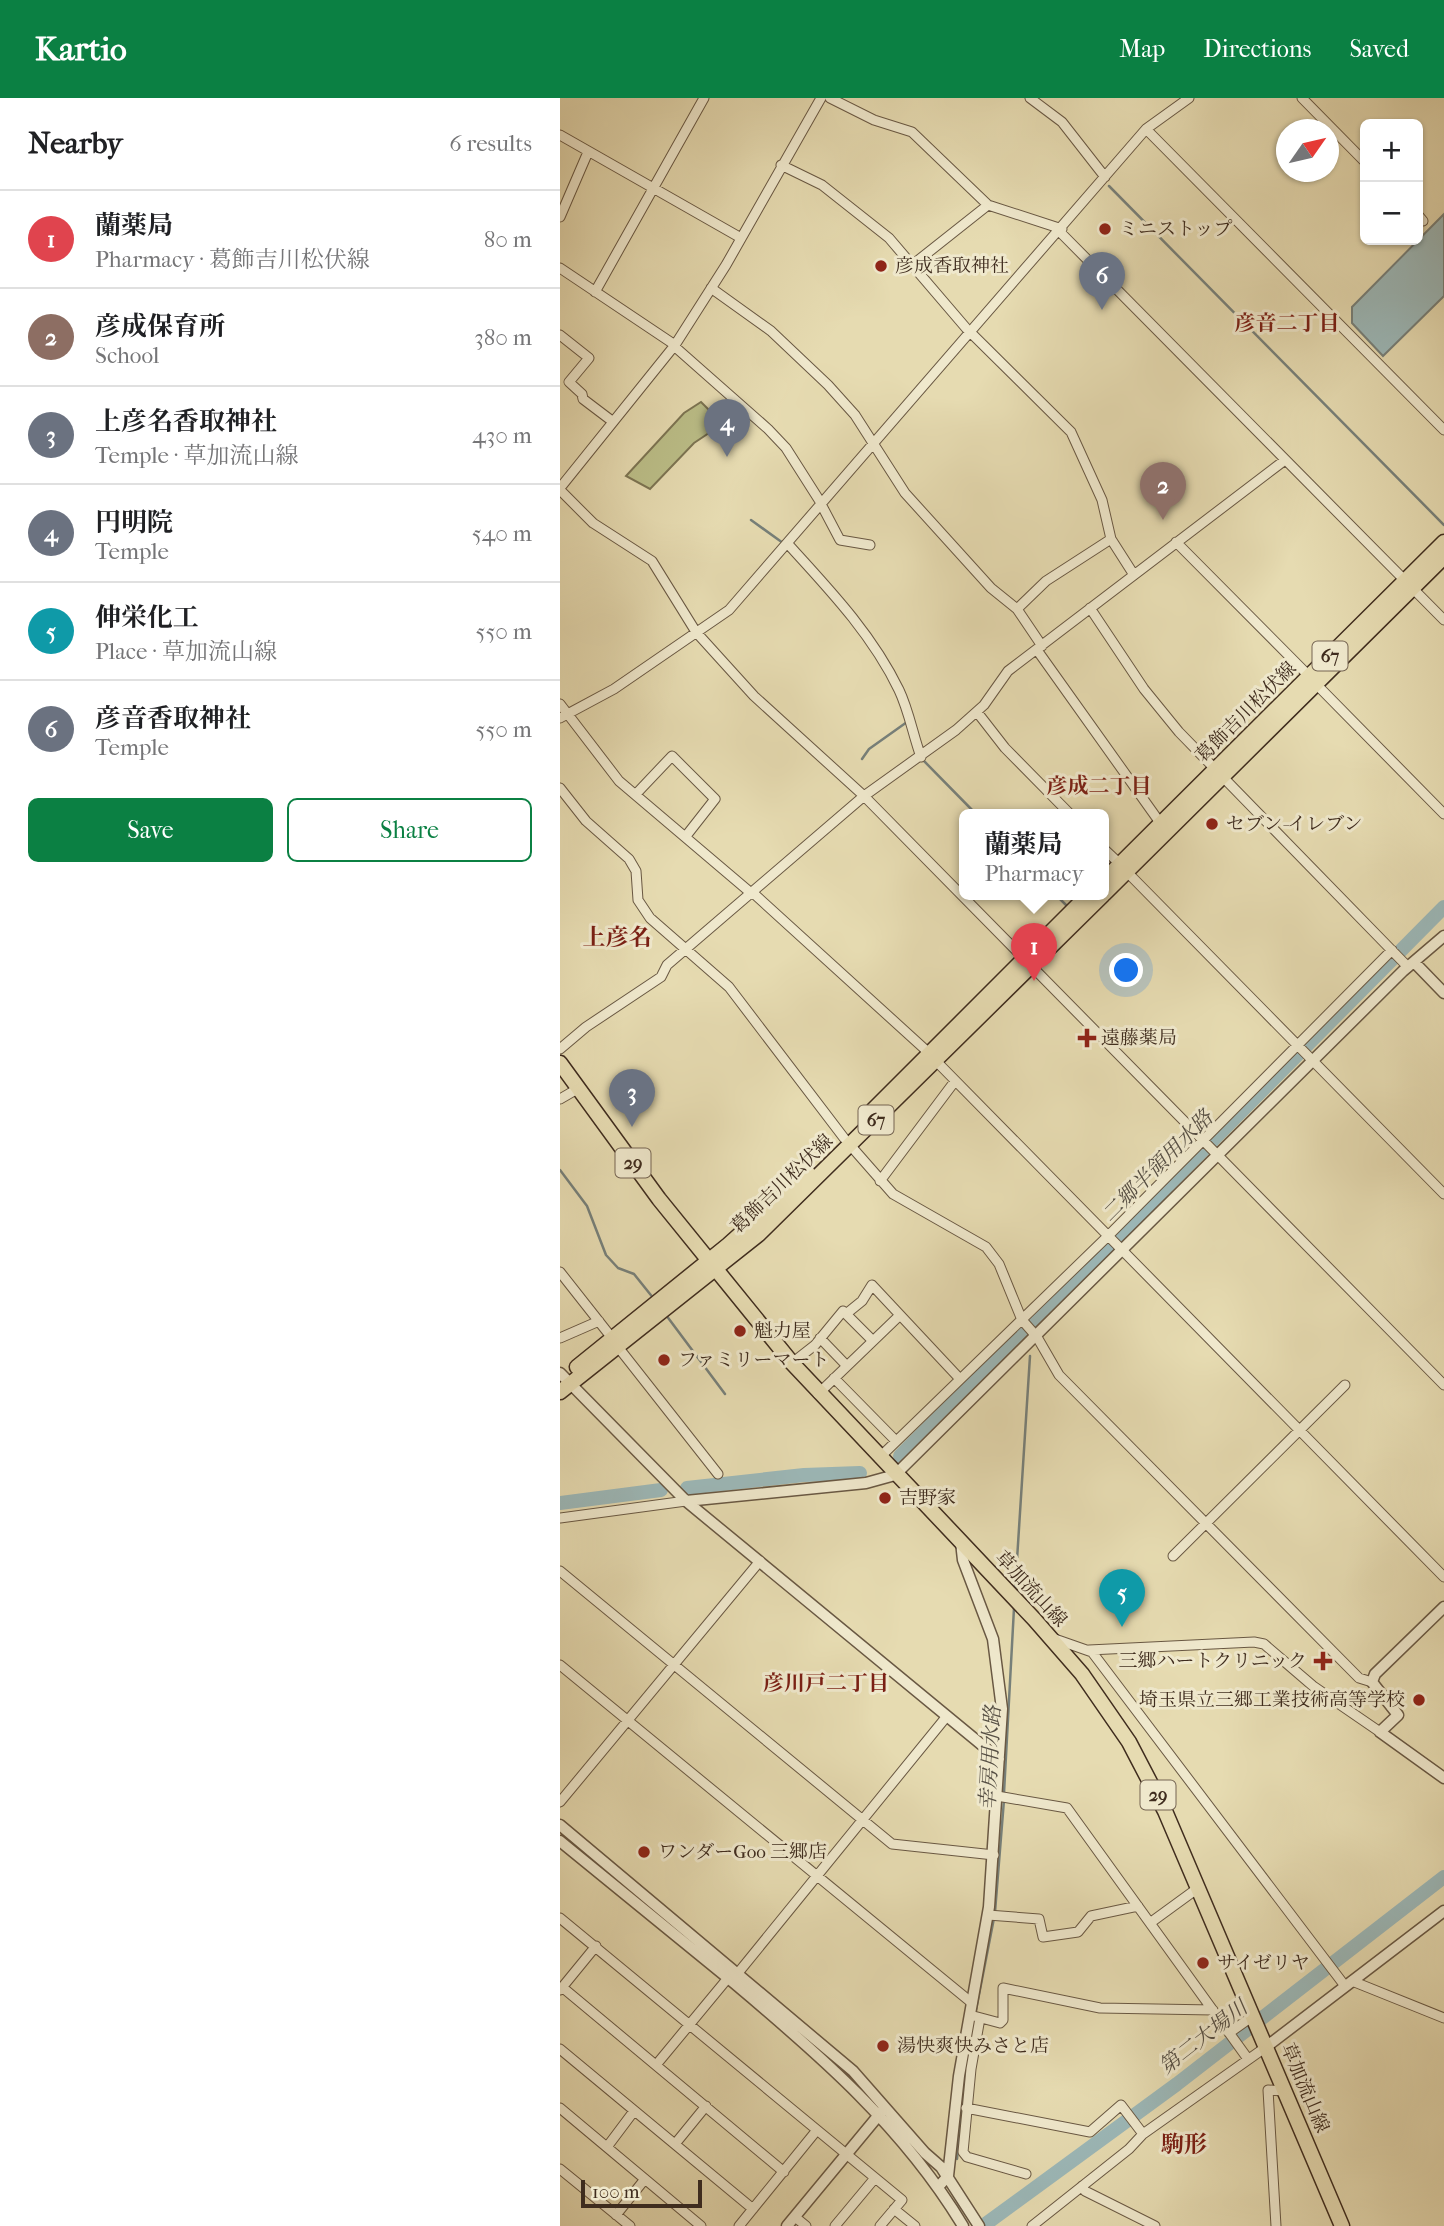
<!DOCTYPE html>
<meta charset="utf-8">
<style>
:root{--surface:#fff;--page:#f2f2f2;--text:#202124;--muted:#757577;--line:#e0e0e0;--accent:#0b8043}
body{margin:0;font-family:"IM FELL French Canon","Noto Serif JP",serif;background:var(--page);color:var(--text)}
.controls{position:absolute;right:21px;top:21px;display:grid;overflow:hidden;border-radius:10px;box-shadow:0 2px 5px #0004}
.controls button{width:63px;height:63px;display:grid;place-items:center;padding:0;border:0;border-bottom:2px solid var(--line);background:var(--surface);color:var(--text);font:35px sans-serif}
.compass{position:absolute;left:716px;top:21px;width:63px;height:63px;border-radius:50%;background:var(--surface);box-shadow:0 2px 5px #0004;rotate:56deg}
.scale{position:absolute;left:21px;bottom:18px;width:121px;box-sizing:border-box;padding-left:7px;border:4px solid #3f2c1e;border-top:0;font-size:19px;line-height:24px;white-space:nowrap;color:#3f2c1e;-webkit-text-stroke:5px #efe8cc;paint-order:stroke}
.you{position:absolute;left:567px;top:873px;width:24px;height:24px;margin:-18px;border:5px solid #fff;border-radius:50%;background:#1a73e8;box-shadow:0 0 0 10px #1a73e833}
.badge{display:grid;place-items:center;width:46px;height:46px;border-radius:50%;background:var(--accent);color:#fff;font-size:23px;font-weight:700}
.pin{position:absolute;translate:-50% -58px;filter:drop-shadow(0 2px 4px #0008)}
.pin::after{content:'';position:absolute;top:37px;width:24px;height:21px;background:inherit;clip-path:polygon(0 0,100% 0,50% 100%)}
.popup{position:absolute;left:399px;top:711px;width:150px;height:91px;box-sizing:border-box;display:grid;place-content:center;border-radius:10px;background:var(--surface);filter:drop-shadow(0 2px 5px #0005);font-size:23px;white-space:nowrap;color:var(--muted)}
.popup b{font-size:26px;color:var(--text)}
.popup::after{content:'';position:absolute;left:50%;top:100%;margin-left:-14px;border:14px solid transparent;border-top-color:var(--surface)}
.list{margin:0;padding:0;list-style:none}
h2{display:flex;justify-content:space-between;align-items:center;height:91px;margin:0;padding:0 28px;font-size:30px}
h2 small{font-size:23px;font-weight:400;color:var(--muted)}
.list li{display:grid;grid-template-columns:46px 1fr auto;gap:21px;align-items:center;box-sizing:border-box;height:98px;padding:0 28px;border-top:2px solid var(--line)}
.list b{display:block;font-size:26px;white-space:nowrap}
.list p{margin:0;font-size:23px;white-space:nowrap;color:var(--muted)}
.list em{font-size:23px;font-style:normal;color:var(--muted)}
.actions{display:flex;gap:14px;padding:21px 28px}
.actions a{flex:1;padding:16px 0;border:2px solid var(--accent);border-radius:10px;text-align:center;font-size:24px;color:var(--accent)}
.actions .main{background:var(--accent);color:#fff}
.map{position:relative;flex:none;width:884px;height:2128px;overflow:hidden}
header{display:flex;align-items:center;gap:42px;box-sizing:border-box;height:98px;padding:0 35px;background:var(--accent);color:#fff}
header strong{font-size:33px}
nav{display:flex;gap:38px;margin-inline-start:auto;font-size:24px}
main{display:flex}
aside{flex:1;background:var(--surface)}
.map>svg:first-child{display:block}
.green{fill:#bbbe88;stroke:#7d7553;stroke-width:2}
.water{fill:#9cb8b8;stroke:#77807a;stroke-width:2}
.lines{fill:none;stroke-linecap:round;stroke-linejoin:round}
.stream{stroke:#77807a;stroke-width:2.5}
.river{stroke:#9cb8b8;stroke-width:14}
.minor-casing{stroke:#695843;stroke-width:11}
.tertiary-casing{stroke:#695843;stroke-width:13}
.primary-casing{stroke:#3f2c1e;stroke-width:17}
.minor{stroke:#efe8cc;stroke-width:9}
.tertiary{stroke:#efe8cc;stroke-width:10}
.primary{stroke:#e6dbb1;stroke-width:14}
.poi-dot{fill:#8f2418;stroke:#efe8cc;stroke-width:2.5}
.labels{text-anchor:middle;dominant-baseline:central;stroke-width:6;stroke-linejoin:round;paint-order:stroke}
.shield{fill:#efe8cc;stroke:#746452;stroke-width:2}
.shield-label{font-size:18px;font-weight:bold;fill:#3f2c1e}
.poi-label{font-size:19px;fill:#3f2c1e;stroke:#efe8cc;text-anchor:start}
.street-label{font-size:19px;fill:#3f2c1e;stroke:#efe8cc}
.neighbourhood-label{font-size:21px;font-weight:bold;fill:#7a1f14;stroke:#efe8cc}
.water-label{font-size:21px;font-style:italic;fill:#564f44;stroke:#efe8cc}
.quarter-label{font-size:23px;font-weight:bold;fill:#7a1f14;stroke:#efe8cc}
</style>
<header>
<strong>Kartio</strong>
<nav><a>Map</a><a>Directions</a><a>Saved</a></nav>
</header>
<main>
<aside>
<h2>Nearby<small>6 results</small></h2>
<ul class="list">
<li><span class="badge" style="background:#e0444e">1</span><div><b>蘭薬局</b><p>Pharmacy · 葛飾吉川松伏線</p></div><em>80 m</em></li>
<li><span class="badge" style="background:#8d6e63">2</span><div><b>彦成保育所</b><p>School</p></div><em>380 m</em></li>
<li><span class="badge" style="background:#6b7280">3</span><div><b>上彦名香取神社</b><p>Temple · 草加流山線</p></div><em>430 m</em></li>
<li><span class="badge" style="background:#6b7280">4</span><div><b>円明院</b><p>Temple</p></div><em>540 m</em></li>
<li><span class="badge" style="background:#0f9aa8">5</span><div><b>伸栄化工</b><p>Place · 草加流山線</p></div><em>550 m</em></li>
<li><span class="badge" style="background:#6b7280">6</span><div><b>彦音香取神社</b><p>Temple</p></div><em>550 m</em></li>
</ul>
<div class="actions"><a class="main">Save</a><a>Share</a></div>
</aside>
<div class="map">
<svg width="884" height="2128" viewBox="0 0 884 2128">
<rect width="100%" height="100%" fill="#e6dbb1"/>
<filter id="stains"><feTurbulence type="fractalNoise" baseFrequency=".00286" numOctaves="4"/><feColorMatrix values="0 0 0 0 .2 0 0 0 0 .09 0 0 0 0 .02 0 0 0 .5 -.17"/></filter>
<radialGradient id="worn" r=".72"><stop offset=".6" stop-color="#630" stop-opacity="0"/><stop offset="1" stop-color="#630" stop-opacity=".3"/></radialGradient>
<path class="green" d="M 141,304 L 149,312 L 158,307 L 164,313 L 157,320 L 161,327 L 134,345 L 90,391 L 66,378 L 124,315 Z"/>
<path class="water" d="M 884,116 L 884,198 L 823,258 L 792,225 L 792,209 Z"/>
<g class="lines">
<path class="stream" d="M 549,88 L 884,427
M 191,422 L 223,445
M 302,661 L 309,651 L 347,624
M 363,662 L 417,717
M 496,797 L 506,807
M 0,1072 L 27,1108 L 46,1157 L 58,1170 L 74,1176 L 94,1201
M 106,1217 L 165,1296
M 455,1493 L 470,1258
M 444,1695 L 454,1510
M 435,1814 L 444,1702
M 415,1917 L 434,1820
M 397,2061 L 405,1972"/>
<path class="river" d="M 340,1358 L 884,809
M 127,1390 L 244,1377 L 300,1375
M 0,1405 L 101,1392
M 423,2128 L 617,1986 L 884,1779"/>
<g class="minor-casing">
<path id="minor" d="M 270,0 L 314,22 L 352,34 L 428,107 L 502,131
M 470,0 L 502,24 L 545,79
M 742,0 L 805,64
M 586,31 L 884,332
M 0,37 L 181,140
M 221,67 L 262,87 L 329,140 L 406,230 L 511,334 L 542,402 L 551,441 L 574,477
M 858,117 L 863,123
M 0,119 L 28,54
M 499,133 L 884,522
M 351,168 L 428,107
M 0,170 L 115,247
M 151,190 L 211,233 L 268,287 L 295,317 L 345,395 L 431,490 L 457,511 L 482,548
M 35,194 L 144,0
M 0,237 L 29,260 L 9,284 L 22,296 L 23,301 L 52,323
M 114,248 L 208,331 L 226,350 L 261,405
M 0,390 L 115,247 L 166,167 L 261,0
M 0,392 L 33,425 L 92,463 L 136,534 L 194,598 L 304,698 L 884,1287
M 261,406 L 280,442 L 310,447
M 616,444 L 749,578
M 227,445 C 269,491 312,536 339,592 C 349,613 353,637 361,659
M 530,510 L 584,591 L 619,634 L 848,869
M 457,511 L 486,483 L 551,441
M 477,552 L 601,726
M 756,586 L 884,716
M 0,606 L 59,683 L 191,795
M 417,614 L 445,650 L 511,717
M 0,620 L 54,591 L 169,512 L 586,31 L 629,0
M 0,690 L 26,723 L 69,761 L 76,773 L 78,802 L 90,820 L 169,889 L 284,1040
M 76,696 L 112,658 L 155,701 L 126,738
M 544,751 L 560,766
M 567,774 L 884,1096
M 192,794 L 369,955
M 0,951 L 26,929 L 101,879 L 107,867 L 304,698 L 396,632 L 424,607 L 448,573 L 725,362
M 376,963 L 884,1479
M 0,1001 L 19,990
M 290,1047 L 333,1096 L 426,1149 L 439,1166 L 462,1222 L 477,1239 L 499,1277 L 799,1580 L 812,1584
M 320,1083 L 395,983
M 0,1174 L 52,1240
M 286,1216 L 313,1243
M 0,1240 L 39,1223
M 260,1240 L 287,1268
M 58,1249 L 158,1376
M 232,1265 L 255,1247 L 283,1213 L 286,1216 L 302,1203 L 312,1187 L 400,1281
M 274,1280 L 336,1343
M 258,1296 L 339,1218
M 319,1360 L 547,1139 L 832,852
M 0,1420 L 126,1403
M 613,1458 L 785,1287
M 0,1473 L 332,1746 L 434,1757
M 492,1540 L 532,1554 L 785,1888
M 529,1552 L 694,1544 L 704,1546 L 753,1588 L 820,1634
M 0,1567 L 412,1905
M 437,1698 L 507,1710 L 688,1961
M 0,1704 L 200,1463
M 428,1817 L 479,1821 L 483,1839 L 518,1834 L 531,1818 L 578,1808
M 0,1820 L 342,2102 L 320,2128
M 590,1825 L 638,1790
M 178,1875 L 387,1618
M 792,1883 L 884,1920
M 2,1889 L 224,2074
M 0,1892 L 36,1848
M 410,1917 L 440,1925 L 443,1922 L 443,1890 L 540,1910 L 653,1912
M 420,1920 L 411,1971 L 403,2054 L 407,2059 L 466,2076
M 669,1935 L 693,1918
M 0,1951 L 193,2111
M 96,1967 L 168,1880
M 0,2010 L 141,2128
M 406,2010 L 530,2034 L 561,2007 L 583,2036
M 115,2046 L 146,2008
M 47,2049 L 74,2013
M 0,2071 L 70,2128
M 522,2088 L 525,2093 L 595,2128
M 334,2111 L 355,2128
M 56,2117 L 85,2081
M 235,2119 L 246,2128
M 179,2128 L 257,2032
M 275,2128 L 315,2080
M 472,2128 L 569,2051 L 583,2036 L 706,1949
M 716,2128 L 708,1992 L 725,1993"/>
</g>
<g class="tertiary-casing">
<path id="tertiary" d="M 854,864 L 884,895
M 0,1275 L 126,1403 L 439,1661
M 126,1403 L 306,1385 L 335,1377 L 843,873 L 884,838
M 884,1509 L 815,1576 L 812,1584 L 838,1617 L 820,1634 L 884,1680
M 0,1727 L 293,1973 L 365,2055 L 381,2069 L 419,2128
M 0,1743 C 58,1790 116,1837 174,1885 C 261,1958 344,2030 403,2128
M 706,1949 L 884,1813
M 379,2088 L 388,2078 L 399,1978 L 429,1809 L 442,1611 L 433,1541 L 403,1462 L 401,1444
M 227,2128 L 323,2012"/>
</g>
<g class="primary-casing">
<path id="primary" d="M 544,782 L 884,444
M 544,796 L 884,459
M 0,965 L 99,1101 L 232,1265 L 474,1521 L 522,1576 L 569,1644 L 605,1713 L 782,2128
M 313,1012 L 528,797
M 17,1269 L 168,1147 L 248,1075
M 0,1294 L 199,1136 L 543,797"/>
</g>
<use href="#minor" class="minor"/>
<use href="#tertiary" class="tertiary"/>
<use href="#primary" class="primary"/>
</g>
<g class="poi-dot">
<circle cx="545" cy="131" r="7"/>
<circle cx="321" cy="168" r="7"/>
<circle cx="652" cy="726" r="7"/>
<path d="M523.5 929.5h7v7h7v7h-7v7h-7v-7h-7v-7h7z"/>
<circle cx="180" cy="1233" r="7"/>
<circle cx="104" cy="1262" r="7"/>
<circle cx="325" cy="1400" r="7"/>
<path d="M759.5 1552.5h7v7h7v7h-7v7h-7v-7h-7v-7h7z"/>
<circle cx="859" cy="1602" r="7"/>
<circle cx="84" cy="1754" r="7"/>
<circle cx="643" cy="1865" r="7"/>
<circle cx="323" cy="1948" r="7"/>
</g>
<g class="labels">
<g class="shield">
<rect x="752.5" y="543.5" width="35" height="29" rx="5"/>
<rect x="298.5" y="1007.5" width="35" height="29" rx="5"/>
<rect x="55.5" y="1050.5" width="35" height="29" rx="5"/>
<rect x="580.5" y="1682.5" width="35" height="29" rx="5"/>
</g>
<g class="shield-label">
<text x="770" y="558">67</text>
<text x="316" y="1022">67</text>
<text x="73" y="1065">29</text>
<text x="598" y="1697">29</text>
</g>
<g class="poi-label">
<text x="559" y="131">ミニストップ</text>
<text x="335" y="168">彦成香取神社</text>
<text x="666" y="726">セブン-イレブン</text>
<text x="541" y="940">遠藤薬局</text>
<text x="194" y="1233">魁力屋</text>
<text x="118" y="1262">ファミリーマート</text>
<text x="339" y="1400">吉野家</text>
<text x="747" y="1563" text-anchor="end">三郷ハートクリニック</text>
<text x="845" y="1602" text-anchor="end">埼玉県立三郷工業技術高等学校</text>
<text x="98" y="1754">ワンダーGoo 三郷店</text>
<text x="657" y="1865">サイゼリヤ</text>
<text x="337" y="1948">湯快爽快みさと店</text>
</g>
<g class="street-label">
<text transform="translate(686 614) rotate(-45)">葛飾吉川松伏線</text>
<text transform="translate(222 1086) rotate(-44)">葛飾吉川松伏線</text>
<text transform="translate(471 1491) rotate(47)">草加流山線</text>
<text transform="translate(745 1990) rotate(67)">草加流山線</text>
</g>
<g class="neighbourhood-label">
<text x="727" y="225">彦音二丁目</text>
<text x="539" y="688">彦成二丁目</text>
<text x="266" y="1585">彦川戸二丁目</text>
</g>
<g class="water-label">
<text transform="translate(597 1068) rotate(-45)">二郷半領用水路</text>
<text transform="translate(430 1660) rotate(-87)">幸房用水路</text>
<text transform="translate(643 1939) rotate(-38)">第二大場川</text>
</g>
<g class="quarter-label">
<text x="57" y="839">上彦名</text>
<text x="624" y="2046">駒形</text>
</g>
</g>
<rect width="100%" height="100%" filter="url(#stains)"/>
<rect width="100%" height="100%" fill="url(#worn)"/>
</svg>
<div class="controls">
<button>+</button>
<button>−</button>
</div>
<svg class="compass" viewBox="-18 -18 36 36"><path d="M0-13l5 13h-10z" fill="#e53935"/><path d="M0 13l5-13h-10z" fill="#757577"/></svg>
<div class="scale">100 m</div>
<div class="you"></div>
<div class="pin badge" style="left:474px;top:883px;background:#e0444e">1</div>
<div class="popup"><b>蘭薬局</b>Pharmacy</div>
<div class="pin badge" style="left:603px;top:422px;background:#8d6e63">2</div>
<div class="pin badge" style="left:72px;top:1029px;background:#6b7280">3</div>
<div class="pin badge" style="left:167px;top:359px;background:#6b7280">4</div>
<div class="pin badge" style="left:562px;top:1529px;background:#0f9aa8">5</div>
<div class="pin badge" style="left:542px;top:212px;background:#6b7280">6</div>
</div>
</main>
